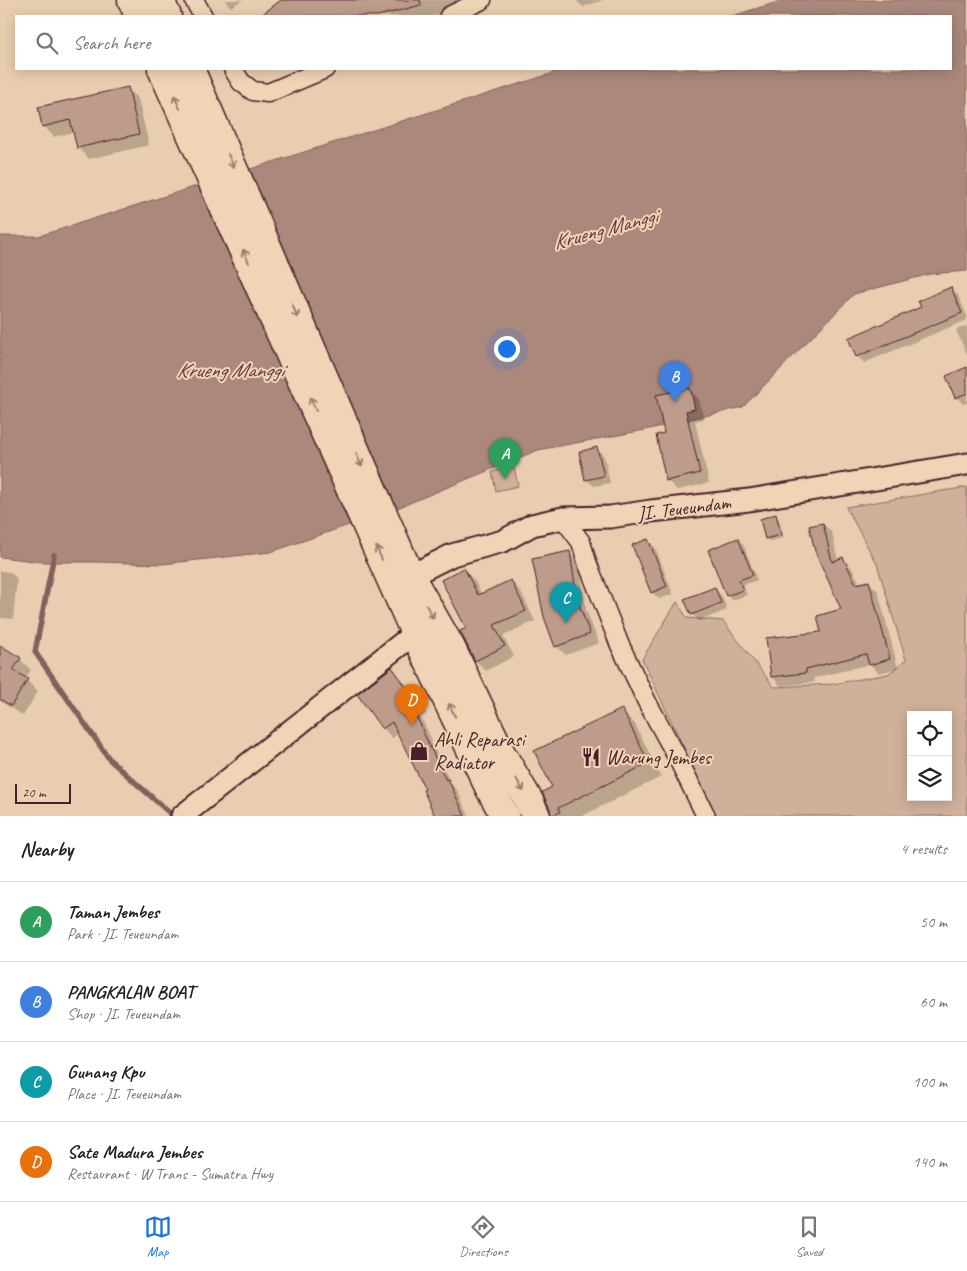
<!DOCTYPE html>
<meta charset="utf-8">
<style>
:root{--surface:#fff;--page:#f2f2f2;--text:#222;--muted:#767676;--line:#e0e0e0;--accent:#1a73e8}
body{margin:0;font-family:Caveat,sans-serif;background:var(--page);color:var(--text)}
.controls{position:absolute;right:15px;bottom:15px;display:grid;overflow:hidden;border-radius:0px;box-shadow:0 2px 12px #0003}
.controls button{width:45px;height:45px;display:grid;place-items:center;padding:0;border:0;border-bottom:1px solid var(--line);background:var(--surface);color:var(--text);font:25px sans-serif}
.scale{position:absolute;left:15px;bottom:12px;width:56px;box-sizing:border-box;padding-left:5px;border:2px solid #4a1f2b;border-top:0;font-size:14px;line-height:18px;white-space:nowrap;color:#4a1f2b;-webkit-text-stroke:4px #f0d4b6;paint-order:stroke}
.you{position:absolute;left:506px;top:348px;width:18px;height:18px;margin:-12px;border:4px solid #fff;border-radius:50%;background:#1a73e8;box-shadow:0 0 0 8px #1a73e833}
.badge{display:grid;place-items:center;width:32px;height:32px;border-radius:50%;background:var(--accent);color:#fff;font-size:16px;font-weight:700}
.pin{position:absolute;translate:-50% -41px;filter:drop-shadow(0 1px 2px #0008)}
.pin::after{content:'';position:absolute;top:26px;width:18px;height:15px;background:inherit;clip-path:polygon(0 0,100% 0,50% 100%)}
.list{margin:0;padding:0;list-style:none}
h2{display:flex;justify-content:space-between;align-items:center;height:65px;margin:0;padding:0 20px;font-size:21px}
h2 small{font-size:16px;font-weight:400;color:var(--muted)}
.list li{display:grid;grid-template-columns:32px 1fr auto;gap:15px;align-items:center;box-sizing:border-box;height:80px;padding:0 20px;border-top:1px solid var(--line)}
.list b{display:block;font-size:19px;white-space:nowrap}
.list p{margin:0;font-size:16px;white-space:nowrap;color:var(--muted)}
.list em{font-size:16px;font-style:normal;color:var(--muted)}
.icon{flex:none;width:28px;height:28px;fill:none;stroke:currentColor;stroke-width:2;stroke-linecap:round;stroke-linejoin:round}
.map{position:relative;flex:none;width:967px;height:816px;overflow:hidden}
.search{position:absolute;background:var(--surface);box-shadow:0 2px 12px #0003;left:15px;right:15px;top:15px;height:55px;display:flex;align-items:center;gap:12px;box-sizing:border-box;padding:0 18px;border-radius:0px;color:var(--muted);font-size:19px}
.sheet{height:385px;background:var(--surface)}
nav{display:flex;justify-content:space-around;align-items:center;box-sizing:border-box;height:70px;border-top:1px solid var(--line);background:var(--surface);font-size:14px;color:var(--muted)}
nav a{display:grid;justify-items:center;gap:2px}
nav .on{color:var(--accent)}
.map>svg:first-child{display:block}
.green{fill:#cfb09b;stroke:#8c6863;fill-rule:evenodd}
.water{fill:#aa887b;stroke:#845e5b}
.shadow{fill:#0003}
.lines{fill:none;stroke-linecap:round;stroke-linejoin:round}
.stream{stroke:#845e5b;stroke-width:5.5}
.building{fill:#bd9c8b;stroke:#4a1f2b}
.minor-casing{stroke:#4a1f2b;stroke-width:21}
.tertiary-casing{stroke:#4a1f2b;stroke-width:25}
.trunk-casing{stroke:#4a1f2b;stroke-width:31}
.minor{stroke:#f0d4b6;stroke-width:18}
.tertiary{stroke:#f0d4b6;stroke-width:21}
.trunk{stroke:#f0d4b6;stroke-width:28}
.oneway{stroke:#9d7a70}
.labels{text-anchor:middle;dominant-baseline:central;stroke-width:4;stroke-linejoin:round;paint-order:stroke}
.street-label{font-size:20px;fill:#4a1f2b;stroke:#f0d4b6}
.poi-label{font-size:20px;fill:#4a1f2b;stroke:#f0d4b6;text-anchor:start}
.water-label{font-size:21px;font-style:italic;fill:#62393f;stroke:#f0d4b6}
</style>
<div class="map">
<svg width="967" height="816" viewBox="0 0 967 816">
<rect width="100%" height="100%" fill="#e9cdb0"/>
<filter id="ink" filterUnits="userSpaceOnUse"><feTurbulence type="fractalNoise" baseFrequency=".02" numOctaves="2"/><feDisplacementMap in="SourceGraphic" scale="10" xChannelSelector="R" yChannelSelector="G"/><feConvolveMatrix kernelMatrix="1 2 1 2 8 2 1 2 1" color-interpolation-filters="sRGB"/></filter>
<g filter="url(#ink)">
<path class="green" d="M 514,467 L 518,486 L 496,491 L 492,472 Z
M 967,487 L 967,816 L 716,816 L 642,659 L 677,602 L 687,618 L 723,621 L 774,687 L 833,684 L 888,674 L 906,660 L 877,564 L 846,507 ZM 911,715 L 948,715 L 948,797 L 911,797 Z"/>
<path class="water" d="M 784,0 L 967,0 L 967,271 L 930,274 L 854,294 L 743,407 L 645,430 L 538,450 L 395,509 L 271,552 L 162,564 L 98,562 L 43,562 L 0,557 L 0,236 L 39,236 L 566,69 L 951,69 L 951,16 L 732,16 Z"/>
<path class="shadow" d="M 224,0 L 243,0 L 231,7 Z
M 284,0 L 456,0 L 459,9 L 433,16 L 262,16 Z
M 576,0 L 604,0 L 583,7 Z
M 127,88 L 138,99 L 149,145 L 89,159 L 78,148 L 74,132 L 54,137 L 44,126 Z
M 951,288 L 958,295 L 967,316 L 967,320 L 864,363 L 857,356 Z
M 967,326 L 967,355 L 956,330 Z
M 967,368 L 967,403 L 963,404 L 956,397 Z
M 690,389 L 699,399 L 704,419 L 695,421 L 709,483 L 677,490 L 667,480 L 666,434 Z
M 597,449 L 604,456 L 610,483 L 594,486 L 586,479 Z
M 776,516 L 779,519 L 784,538 L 769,541 L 766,538 Z
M 823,524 L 832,533 L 838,561 L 843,558 L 852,568 L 860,584 L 869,582 L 878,591 L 898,668 L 879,673 L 870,664 L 814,678 L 815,682 L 781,686 L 772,677 L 822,633 L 843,610 Z
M 738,539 L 743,544 L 757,580 L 743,585 L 747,595 L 732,600 L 727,595 Z
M 648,540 L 655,547 L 673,594 L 659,599 L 652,592 Z
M 570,553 L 579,562 L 586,610 L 599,643 L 566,655 L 556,646 Z
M 464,570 L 474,580 L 482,595 L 511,582 L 521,592 L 535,621 L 503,636 L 514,656 L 486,671 L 476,661 L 461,632 L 468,628 Z
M 0,571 L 10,572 L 17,579 L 13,619 L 0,618 Z
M 714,589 L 722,596 L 727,610 L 699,621 L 692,614 Z
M 0,646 L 20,659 L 31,670 L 25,679 L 38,691 L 23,716 L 0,701 Z
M 392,669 L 401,678 L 426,714 L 421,717 L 432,741 L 431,742 L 452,785 L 457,790 L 469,816 L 437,816 L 427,790 L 399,733 L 392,738 L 383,728 Z
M 621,710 L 635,724 L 661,777 L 582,816 L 553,816 L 551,809 L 554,788 Z"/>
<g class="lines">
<path class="stream" d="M 54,555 L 35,652 L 110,760 L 173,816"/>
</g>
<path class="building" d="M 281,0 L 420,0 L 421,5 L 378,16 L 260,16 Z
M 128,87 L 139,134 L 77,148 L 70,120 L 42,127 L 38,107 Z
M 951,287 L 962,313 L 856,357 L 848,338 L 921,307 L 918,301 Z
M 967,367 L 967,393 L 955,398 L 946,376 Z
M 690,388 L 695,409 L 686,411 L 700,473 L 666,481 L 656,435 L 664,433 L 656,395 Z
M 597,447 L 604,476 L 585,480 L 579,452 Z
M 776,514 L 781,535 L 765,539 L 760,519 Z
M 823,523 L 832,562 L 843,557 L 856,584 L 869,581 L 890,659 L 869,665 L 866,654 L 806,669 L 806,673 L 771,677 L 766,638 L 821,632 L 817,616 L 841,609 L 815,551 L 809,526 Z
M 738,538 L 753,575 L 739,580 L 743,590 L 726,596 L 708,550 Z
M 648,539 L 667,586 L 651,593 L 632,545 Z
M 570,551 L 577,599 L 590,634 L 555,647 L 544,617 L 532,559 Z
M 464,568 L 478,595 L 511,580 L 526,611 L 494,625 L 505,646 L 475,661 L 460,631 L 466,628 L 441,580 Z
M 715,587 L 721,603 L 691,615 L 684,599 Z
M 0,645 L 21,658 L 13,670 L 28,679 L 11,706 L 0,699 Z
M 392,667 L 418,704 L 412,708 L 424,732 L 423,732 L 446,780 L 448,779 L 465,816 L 435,816 L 423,790 L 425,789 L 392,722 L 382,729 L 357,694 Z
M 622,709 L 649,763 L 558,808 L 560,812 L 551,816 L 550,809 L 542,792 L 552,787 L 534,751 Z"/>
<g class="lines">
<g class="minor-casing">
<path id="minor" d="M 194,0 L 203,16
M 449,16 L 482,0
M 233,69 L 241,82 L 253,91 L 268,93 L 325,69
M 563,518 L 581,542 L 587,562 L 619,643 L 647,702 L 676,755 L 706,816"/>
</g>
<g class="tertiary-casing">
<path id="tertiary" d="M 410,576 L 452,555 L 503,541 L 532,525 L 563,518 L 610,517 L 651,511 L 749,500 L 967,464
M 182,816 L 415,633"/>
</g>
<g class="trunk-casing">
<path id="trunk" d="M 132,0 L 139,16
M 160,0 L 167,16
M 162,69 L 415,633 L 489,787 L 505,816
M 190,69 L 410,576 L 451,648 L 501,753 L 528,799 L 536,816"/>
</g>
<use href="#minor" class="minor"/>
<use href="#tertiary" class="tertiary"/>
<use href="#trunk" class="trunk"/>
</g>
<defs><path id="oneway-shaft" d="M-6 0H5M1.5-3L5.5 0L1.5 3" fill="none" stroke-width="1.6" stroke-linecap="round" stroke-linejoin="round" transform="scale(1.25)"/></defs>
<g class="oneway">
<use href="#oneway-shaft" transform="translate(177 102) rotate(-114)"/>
<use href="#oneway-shaft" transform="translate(231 161) rotate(67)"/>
<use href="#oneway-shaft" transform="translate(246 256) rotate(-114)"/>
<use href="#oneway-shaft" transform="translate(295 311) rotate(67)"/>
<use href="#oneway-shaft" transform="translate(313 404) rotate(-114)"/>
<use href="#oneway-shaft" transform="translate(359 460) rotate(67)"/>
<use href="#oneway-shaft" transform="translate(379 553) rotate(-114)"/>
<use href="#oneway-shaft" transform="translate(430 612) rotate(60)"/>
<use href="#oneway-shaft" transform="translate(452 710) rotate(-115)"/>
<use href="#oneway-shaft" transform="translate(520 785) rotate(60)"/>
</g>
</g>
<defs>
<g id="shop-bare" transform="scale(1.5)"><path d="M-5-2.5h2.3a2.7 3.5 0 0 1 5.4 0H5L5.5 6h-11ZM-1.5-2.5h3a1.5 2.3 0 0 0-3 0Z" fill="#4a1f2b" stroke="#f0d4b6" stroke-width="2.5" paint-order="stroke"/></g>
<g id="restaurant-bare" transform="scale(1.5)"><path d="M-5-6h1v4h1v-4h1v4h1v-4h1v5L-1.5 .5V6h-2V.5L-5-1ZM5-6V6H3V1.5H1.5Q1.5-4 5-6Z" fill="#4a1f2b" stroke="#f0d4b6" stroke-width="2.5" paint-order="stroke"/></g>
</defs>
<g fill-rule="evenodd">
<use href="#shop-bare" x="419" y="751"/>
<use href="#restaurant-bare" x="591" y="757"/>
</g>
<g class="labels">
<g class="street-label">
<text transform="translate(684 508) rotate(-7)">JI. Teueundam</text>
</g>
<g class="poi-label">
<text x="434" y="739">Ahli Reparasi<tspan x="434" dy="23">Radiator</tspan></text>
<text x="606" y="757">Warung Jembes</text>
</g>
<g class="water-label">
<text transform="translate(605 229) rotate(-15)">Krueng Manggi</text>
<text x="230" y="370">Krueng Manggi</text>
</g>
</g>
</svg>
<div class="controls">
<button><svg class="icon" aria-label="locate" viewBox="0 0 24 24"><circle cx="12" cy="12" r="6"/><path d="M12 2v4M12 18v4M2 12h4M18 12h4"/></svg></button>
<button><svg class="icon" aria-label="layers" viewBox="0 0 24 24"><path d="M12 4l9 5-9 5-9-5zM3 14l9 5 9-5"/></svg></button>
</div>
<div class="scale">20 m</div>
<div class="you"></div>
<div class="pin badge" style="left:505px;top:479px;background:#2e9e5b">A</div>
<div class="pin badge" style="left:675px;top:402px;background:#3f7fe0">B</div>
<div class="pin badge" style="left:566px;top:623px;background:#0f9aa8">C</div>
<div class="pin badge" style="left:412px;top:725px;background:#e8710a">D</div>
<div class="search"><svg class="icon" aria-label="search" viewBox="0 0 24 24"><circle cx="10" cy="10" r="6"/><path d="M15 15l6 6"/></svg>Search here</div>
</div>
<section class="sheet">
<h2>Nearby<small>4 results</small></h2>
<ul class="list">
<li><span class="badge" style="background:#2e9e5b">A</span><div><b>Taman Jembes</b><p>Park · JI. Teueundam</p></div><em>50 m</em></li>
<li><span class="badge" style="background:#3f7fe0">B</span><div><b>PANGKALAN BOAT</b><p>Shop · JI. Teueundam</p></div><em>60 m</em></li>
<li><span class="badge" style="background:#0f9aa8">C</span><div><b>Gunang Kpu</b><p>Place · JI. Teueundam</p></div><em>100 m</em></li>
<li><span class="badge" style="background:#e8710a">D</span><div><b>Sate Madura Jembes</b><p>Restaurant · W Trans - Sumatra Hwy</p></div><em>140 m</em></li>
</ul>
</section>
<nav>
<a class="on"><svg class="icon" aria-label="map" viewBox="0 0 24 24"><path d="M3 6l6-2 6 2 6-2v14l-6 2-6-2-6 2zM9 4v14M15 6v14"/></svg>Map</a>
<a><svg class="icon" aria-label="directions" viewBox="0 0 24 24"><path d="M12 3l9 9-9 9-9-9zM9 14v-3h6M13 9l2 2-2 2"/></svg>Directions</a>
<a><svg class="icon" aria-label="saved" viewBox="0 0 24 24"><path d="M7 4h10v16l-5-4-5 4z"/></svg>Saved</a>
</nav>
